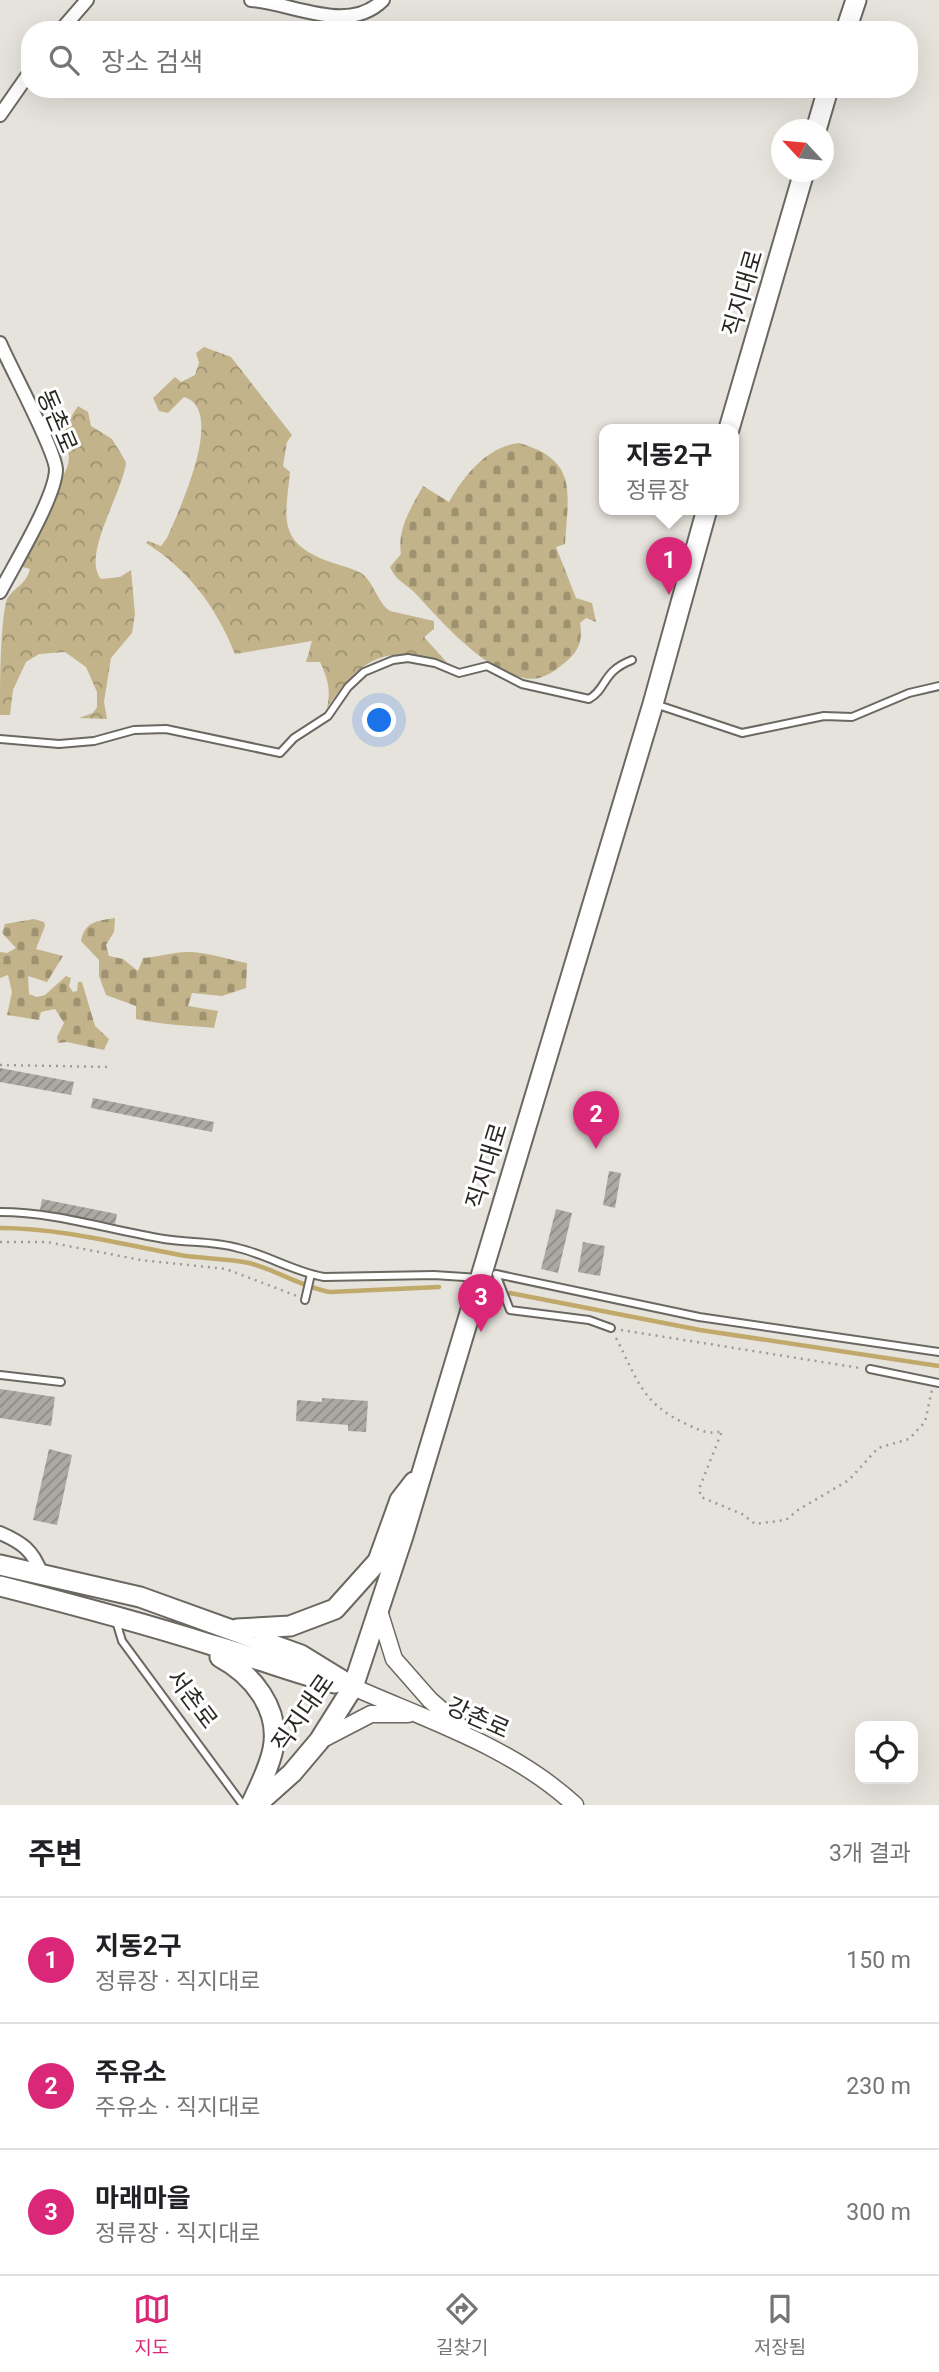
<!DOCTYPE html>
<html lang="ko">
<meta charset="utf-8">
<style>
:root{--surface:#fff;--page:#f6f6f6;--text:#202124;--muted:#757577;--line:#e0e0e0;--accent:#db2777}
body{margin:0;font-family:Roboto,"Noto Sans KR",sans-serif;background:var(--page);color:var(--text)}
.controls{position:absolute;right:21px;bottom:21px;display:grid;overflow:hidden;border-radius:14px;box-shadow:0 7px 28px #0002}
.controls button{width:63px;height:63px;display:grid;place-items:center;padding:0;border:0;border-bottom:2px solid var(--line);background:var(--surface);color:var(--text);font:35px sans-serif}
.compass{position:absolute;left:771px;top:119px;width:63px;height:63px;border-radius:50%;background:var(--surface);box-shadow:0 7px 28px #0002;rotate:296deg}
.you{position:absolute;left:380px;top:721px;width:24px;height:24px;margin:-18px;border:5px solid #fff;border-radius:50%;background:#1a73e8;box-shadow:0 0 0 10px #1a73e833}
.badge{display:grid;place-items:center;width:46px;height:46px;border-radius:50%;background:var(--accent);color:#fff;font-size:23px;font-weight:700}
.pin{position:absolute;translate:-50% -58px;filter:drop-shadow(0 2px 4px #0008)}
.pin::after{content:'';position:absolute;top:37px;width:24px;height:21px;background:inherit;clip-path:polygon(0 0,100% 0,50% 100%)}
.popup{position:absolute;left:599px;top:424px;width:140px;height:91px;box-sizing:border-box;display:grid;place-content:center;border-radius:14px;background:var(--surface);filter:drop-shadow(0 2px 5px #0005);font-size:23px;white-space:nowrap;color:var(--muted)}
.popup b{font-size:26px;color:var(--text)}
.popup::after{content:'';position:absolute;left:50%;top:100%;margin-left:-14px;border:14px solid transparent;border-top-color:var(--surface)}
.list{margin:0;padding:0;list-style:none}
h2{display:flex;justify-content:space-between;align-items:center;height:91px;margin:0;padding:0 28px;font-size:30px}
h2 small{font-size:23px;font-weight:400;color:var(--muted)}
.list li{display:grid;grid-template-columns:46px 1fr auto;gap:21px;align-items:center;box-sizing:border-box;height:126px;padding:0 28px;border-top:2px solid var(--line)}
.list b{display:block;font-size:26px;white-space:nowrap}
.list p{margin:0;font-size:23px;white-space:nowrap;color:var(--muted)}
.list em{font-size:23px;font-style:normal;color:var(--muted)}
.icon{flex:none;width:38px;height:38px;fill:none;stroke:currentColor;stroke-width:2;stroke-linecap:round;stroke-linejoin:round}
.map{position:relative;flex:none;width:939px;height:1805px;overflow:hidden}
.search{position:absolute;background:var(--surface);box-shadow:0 7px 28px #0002;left:21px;right:21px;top:21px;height:77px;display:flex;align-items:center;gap:18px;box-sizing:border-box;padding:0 24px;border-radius:28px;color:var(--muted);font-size:26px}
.sheet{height:469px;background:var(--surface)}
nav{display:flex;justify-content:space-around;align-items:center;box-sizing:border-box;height:98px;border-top:2px solid var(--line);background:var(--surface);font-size:19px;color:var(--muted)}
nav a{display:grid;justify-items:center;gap:4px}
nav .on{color:var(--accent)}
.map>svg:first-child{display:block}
.forest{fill:url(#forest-crowns)}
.cemetery{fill:url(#cemetery-stones)}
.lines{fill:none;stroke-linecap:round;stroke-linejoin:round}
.stream{stroke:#c0a96b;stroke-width:4.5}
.building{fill:url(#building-hatch)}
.service-casing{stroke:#6b6862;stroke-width:10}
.minor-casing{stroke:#6b6862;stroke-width:16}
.tertiary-casing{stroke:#6b6862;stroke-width:19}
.secondary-casing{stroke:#6b6862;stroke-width:23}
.path{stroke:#9d9b95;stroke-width:2.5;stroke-dasharray:2 5;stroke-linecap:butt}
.service{stroke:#fff;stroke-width:6}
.minor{stroke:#fff;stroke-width:12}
.tertiary{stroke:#fff;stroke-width:16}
.secondary{stroke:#fff;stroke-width:19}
.labels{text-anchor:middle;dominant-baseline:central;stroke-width:6;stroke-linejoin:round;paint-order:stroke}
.street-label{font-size:24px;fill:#2a2926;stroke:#fff}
</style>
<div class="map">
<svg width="939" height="1805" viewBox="0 0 939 1805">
<defs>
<pattern id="forest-crowns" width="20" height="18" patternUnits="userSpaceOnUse" patternTransform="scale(1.75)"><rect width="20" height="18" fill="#c2b38b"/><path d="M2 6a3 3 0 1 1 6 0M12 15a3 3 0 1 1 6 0" fill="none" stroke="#9e9271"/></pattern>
<pattern id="cemetery-stones" width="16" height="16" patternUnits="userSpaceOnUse" patternTransform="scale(1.75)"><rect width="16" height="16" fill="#c2b38b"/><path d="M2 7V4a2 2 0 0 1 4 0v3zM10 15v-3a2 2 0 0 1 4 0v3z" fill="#9e9271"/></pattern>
<pattern id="building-hatch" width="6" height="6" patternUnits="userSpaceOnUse" patternTransform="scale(1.75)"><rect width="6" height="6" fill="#aba9a2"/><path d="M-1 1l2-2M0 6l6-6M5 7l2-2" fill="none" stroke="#8b8a84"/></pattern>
</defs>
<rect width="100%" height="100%" fill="#e6e3dc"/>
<path class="forest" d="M 204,347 L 231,357 L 292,435 L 287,442 L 283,466 L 290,472 C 286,515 276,541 325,560 C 337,565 350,567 361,573 C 374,582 377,602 390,611 L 434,621 L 434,629 L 424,637 L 450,666 C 388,643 363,655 327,708 C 331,690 328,679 320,662 L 306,662 L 312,641 L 235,654 C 216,607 189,570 146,543 L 148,541 L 161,546 L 167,538 C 178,513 227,409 184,397 L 168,413 L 159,411 L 153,398 L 175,377 L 181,382 L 195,375 L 199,363 L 196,353 Z
M 78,406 L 88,412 L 91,426 L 112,439 L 126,462 C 123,493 81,555 101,579 L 120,577 L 131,570 L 135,614 L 132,633 L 111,658 L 104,702 L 107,719 L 79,718 L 93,713 L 97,707 L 97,692 L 86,667 L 65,652 L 39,654 L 26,662 L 13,690 L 10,715 L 0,715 C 0,687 0,622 7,599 C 15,586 26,585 30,569 L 19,566 L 20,561 L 67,468 C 71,454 69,448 58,437 Z"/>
<path class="cemetery" d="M 519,443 C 579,460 568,493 565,544 L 556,547 L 576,598 L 592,603 L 596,622 L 586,618 L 580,623 C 583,639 579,651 567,661 C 554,671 542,682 524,678 C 484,671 441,621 415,593 C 405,583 396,581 390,567 L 401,554 C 397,529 411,508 423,486 L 449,502 C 464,475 488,446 519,443 Z
M 115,918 L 114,932 L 106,945 L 109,956 L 123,959 L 138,971 L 143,958 C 159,957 175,951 192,952 C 210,953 230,960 247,963 L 246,988 L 222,996 L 192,993 L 188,1006 L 218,1011 L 214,1028 C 186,1025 163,1025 136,1019 L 136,1006 L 106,995 L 99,976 L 99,960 L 81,941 C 85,921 97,921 115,918 Z
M 34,919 L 44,922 L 45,926 L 36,949 L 63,956 L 47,982 L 28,976 L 29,994 L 37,997 L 45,995 L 66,976 L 71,978 L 69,986 L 73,992 L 77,991 L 78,982 L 82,982 L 95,1026 L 109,1039 L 104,1050 L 67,1042 L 58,1043 L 57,1037 L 64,1023 L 55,1009 L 41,1012 L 39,1020 L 7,1015 L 12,992 L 8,975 L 0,978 L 0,952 L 7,953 L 16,948 L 2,933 L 5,924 Z"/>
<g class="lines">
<path class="stream" d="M 0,1228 C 60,1228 121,1244 180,1255 C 203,1259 226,1258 249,1263 C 277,1270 301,1287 330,1292 L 439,1287
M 510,1293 L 700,1330 L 939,1366"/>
</g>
<path class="building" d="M 0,1068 L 74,1082 L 71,1095 L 0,1082 Z
M 93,1098 L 214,1122 L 212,1132 L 91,1108 Z
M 609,1171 L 621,1173 L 615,1208 L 603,1205 Z
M 42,1199 L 117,1214 L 115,1224 L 40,1210 Z
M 556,1209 L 572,1213 L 558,1273 L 541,1269 Z
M 583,1242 L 605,1246 L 600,1276 L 578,1272 Z
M 0,1389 L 55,1397 L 51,1426 L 0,1418 Z
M 322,1398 L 368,1401 L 366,1432 L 348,1431 L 348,1425 L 296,1421 L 297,1400 L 322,1402 Z
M 49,1449 L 72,1455 L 57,1525 L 33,1520 Z"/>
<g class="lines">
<g class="service-casing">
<path id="service" d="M 336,30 L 345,18
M 655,704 L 742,733 L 824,716 L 852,717 L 909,693 L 939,686
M 0,739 L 59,744 L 94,741 L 134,730 L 166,729 L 280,753 L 294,738 L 328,716 L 348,687 L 364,672 L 393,660 L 408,658 L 435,663 L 459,673 L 487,666 L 522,684 L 589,699 C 608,688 601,672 632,660
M 0,1212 C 56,1212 109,1230 164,1239 C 189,1243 214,1241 238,1248 C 268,1255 294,1272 324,1277 L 434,1275 L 479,1278
M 496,1274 L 699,1317 L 939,1352
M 496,1274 L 510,1310 L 589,1320 L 611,1328
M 305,1300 L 311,1274
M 870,1369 L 939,1383
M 0,1375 L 61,1382
M 116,1621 L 122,1641 L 243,1805"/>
</g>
<g class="minor-casing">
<path id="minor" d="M 251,0 C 293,3 348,35 383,0
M 61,30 L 87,0
M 0,115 L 30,72
M 0,343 C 10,367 56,451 56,470 C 55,498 14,565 0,592
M 0,1533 C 21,1542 33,1550 41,1573"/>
</g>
<g class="tertiary-casing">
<path id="tertiary" d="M 379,1611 L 394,1659 L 430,1700 L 462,1728
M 353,1687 C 430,1721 512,1747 575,1805
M 319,1741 L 371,1714 L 408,1714"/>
</g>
<g class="secondary-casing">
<path id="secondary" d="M 846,30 L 856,0
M 816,130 L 828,89
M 729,429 L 804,172
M 0,1565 L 140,1597 L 301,1655 L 353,1687
M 0,1586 C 71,1604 142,1623 212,1645 C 254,1657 293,1673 335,1683
M 237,1629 L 290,1626 L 335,1609 L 378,1561 L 400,1500 L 414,1482
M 220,1657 C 252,1674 281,1709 273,1749 C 269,1769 259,1787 251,1805
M 256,1805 L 292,1773 L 319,1741 L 353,1687 L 403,1536 L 653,704 L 707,509"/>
</g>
<path class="path" d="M 373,23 L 398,30
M 0,1065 L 112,1067
M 0,1242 L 47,1242 L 141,1260 L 226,1269 L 297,1296
M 621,1330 L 860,1368
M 616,1338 C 637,1378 641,1403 686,1424 C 699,1430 708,1435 722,1431 L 699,1489 L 701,1497 L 742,1514 L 755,1524 L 786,1520 L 798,1510 L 849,1480 L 878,1448 L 909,1439 L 925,1422 L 932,1390"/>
<use href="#service" class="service"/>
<use href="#minor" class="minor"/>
<use href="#tertiary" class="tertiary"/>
<use href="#secondary" class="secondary"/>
</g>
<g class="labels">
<g class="street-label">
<text transform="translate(743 293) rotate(-74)">직지대로</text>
<text transform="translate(57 421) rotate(67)">동촌로</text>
<text transform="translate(487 1166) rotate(-73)">직지대로</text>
<text transform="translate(192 1699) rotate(53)">서촌로</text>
<text transform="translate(303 1713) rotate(-55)">직지대로</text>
<text transform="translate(478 1718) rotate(24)">강촌로</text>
</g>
</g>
</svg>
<div class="controls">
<button><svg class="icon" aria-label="locate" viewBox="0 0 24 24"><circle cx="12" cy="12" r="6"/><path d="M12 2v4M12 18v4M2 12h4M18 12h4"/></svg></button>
</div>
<svg class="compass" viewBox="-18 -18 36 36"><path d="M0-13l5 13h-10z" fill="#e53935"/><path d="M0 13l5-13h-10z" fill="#757577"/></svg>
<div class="you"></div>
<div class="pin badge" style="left:669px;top:595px">1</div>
<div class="popup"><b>지동2구</b>정류장</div>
<div class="pin badge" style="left:596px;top:1149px">2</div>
<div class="pin badge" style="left:481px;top:1332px">3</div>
<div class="search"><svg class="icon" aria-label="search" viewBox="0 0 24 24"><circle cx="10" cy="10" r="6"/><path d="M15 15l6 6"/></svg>장소 검색</div>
</div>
<section class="sheet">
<h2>주변<small>3개 결과</small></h2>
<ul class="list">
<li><span class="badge">1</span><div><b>지동2구</b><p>정류장 · 직지대로</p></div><em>150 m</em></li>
<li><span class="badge">2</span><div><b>주유소</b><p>주유소 · 직지대로</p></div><em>230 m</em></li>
<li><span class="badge">3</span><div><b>마래마을</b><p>정류장 · 직지대로</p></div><em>300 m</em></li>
</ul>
</section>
<nav>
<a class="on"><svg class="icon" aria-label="map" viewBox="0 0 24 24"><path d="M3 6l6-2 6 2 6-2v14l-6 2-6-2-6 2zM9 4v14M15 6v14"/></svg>지도</a>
<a><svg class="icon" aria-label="directions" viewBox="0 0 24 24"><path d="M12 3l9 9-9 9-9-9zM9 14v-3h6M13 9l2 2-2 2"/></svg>길찾기</a>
<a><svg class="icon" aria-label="saved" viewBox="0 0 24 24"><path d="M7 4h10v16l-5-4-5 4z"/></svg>저장됨</a>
</nav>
